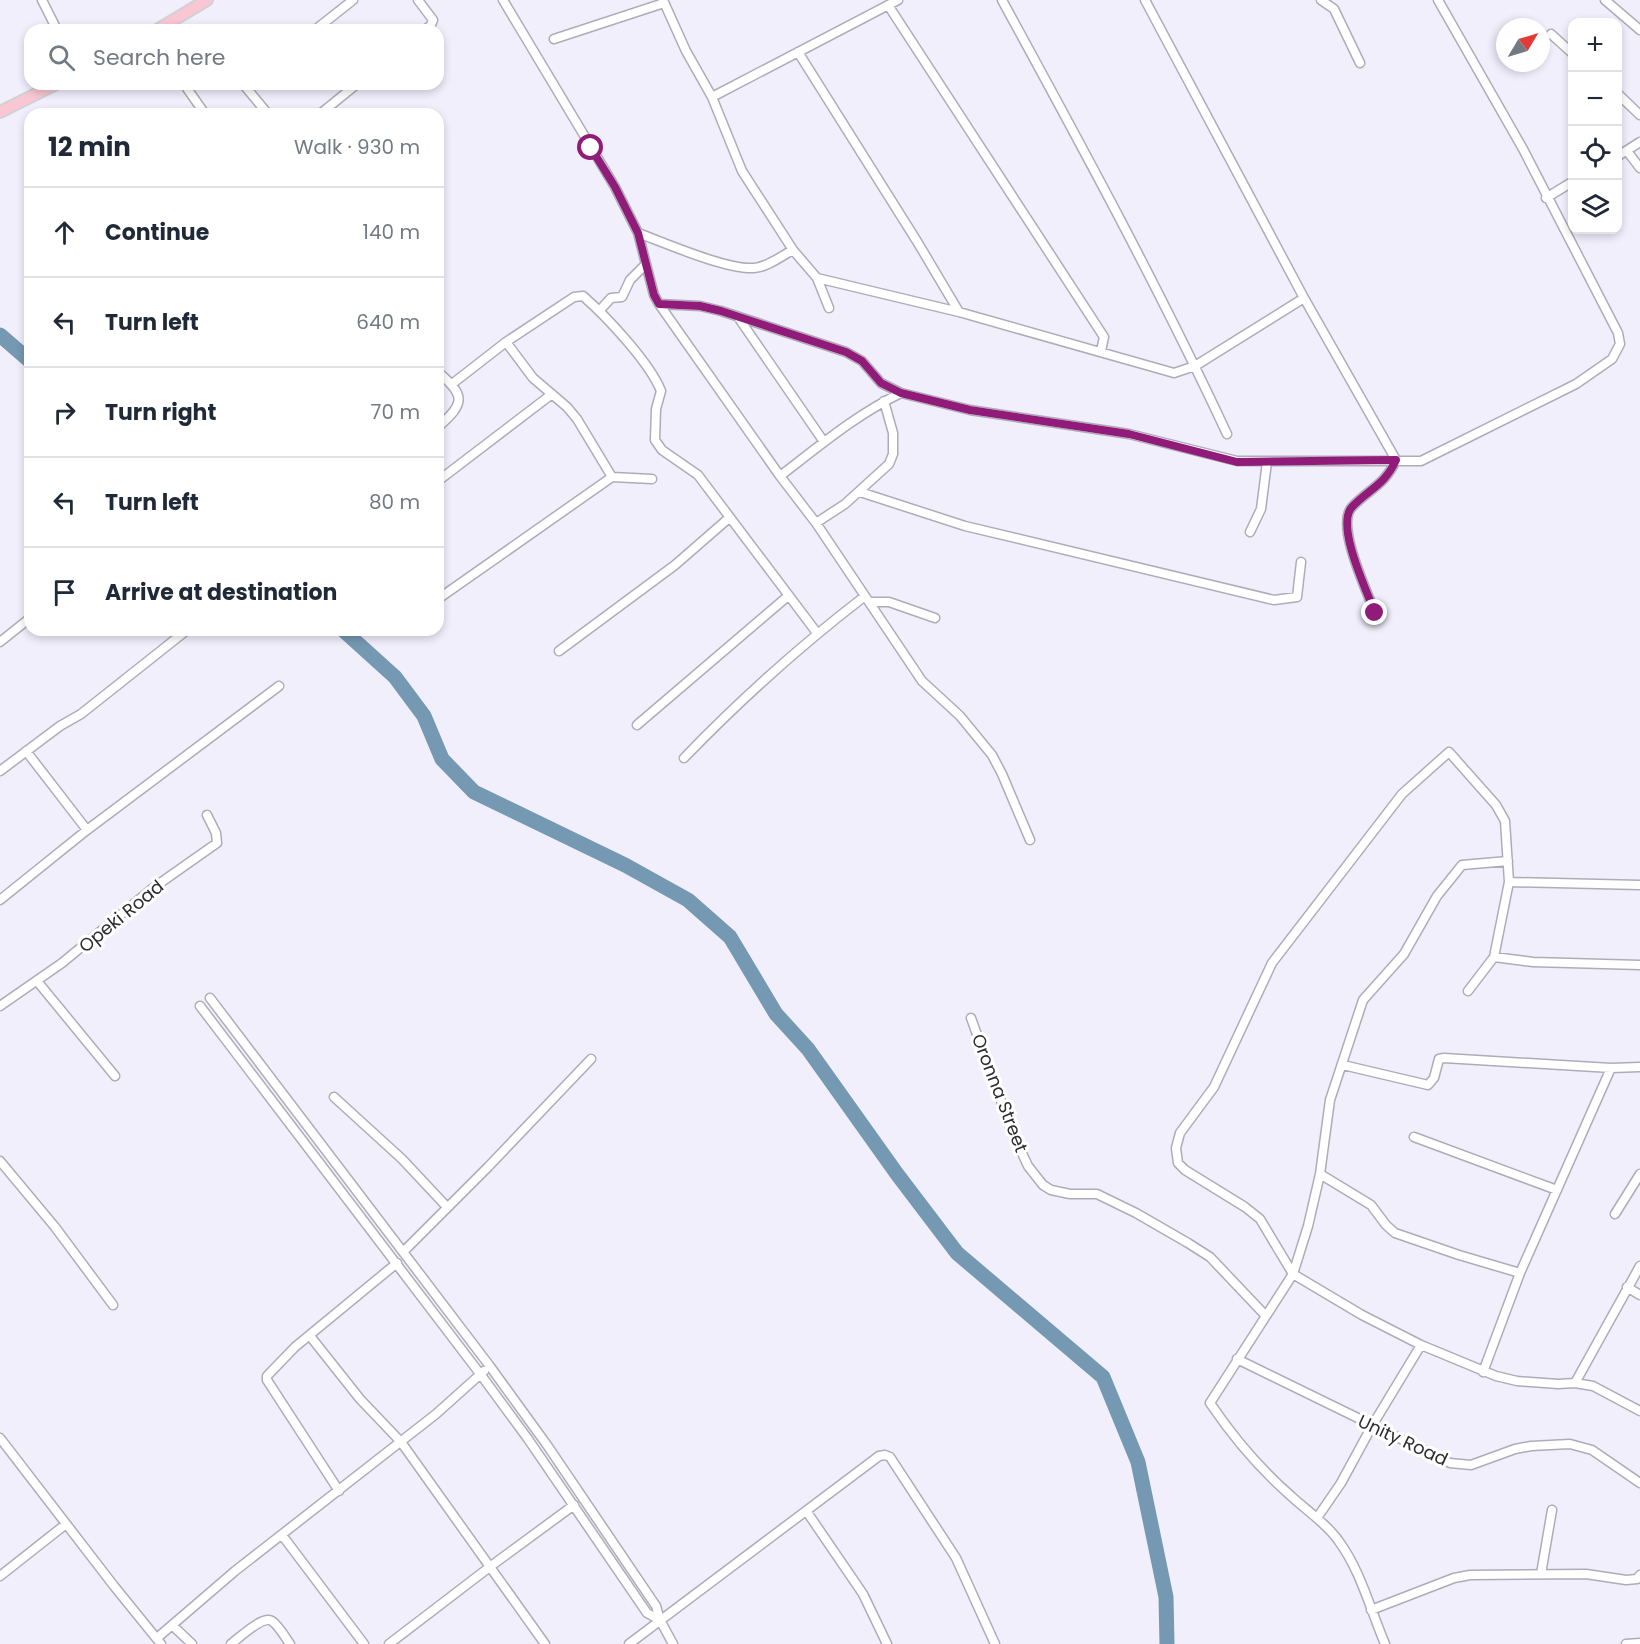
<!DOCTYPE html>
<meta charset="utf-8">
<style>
:root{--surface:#fff;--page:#f2f2f3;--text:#1f2937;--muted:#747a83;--line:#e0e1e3}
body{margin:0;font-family:Poppins,sans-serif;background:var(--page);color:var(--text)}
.controls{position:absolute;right:18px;top:18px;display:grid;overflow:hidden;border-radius:12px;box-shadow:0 3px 9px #0003}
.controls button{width:54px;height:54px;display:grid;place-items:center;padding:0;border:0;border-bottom:2px solid var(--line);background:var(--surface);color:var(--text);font:30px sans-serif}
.compass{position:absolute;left:1496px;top:18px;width:54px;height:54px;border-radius:50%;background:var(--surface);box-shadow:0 3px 9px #0003;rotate:52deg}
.stop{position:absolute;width:18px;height:18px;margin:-14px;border:4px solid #911b79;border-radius:50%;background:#fff}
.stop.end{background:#911b79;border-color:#fff;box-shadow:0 2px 6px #0008}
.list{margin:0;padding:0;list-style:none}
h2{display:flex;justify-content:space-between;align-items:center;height:78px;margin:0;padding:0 24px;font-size:26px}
h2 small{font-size:20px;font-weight:400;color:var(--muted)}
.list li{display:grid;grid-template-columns:39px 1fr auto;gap:18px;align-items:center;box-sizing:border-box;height:90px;padding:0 24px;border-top:2px solid var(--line)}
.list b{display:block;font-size:22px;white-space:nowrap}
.list em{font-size:20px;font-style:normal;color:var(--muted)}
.icon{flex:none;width:33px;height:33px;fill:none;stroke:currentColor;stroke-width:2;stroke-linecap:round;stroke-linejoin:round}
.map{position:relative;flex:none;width:1640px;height:1644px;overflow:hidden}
.search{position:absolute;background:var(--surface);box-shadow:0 3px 9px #0003;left:24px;top:24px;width:420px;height:66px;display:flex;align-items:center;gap:15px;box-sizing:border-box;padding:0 21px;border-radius:18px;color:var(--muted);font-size:22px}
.panel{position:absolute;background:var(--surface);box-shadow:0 3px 9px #0003;left:24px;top:108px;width:420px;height:528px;border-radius:18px}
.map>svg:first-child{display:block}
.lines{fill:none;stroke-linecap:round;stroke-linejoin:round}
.river{stroke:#7599b2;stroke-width:15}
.minor-casing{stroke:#aeacb8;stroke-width:11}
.major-casing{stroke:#d1d1d2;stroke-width:14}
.minor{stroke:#fff;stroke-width:8}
.major{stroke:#f9c7d4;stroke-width:10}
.route{stroke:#911b79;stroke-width:8}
.labels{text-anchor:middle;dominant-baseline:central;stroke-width:6;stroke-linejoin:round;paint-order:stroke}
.street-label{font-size:18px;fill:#2d2c31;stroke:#fff}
</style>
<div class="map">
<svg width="1640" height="1644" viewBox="0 0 1640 1644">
<rect width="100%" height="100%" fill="#f2effd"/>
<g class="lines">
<path class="river" d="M 0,335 L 30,361
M 343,630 L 395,677 L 424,716 L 442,759 L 474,792 L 625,865 L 688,900 L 730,937 L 776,1014 L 808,1049 L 897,1174 L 957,1253 L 1103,1377 L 1138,1462 L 1166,1597 L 1167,1644"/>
<g class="minor-casing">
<path id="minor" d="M 42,0 L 57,30
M 418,0 L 433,20 L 431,25 L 425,30
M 503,0 L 615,187 L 638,233 L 654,295 L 659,304 L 780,476 L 816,523 L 922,681 L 960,716 L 992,755 L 1002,774 L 1030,840
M 663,0 L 686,51 L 712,97 L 742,171 L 793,250 L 817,278 L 959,312 L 1174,373 L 1195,366 L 1304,298
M 1002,0 C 1080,143 1158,286 1227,434
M 1145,0 L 1304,298 L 1396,460 C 1385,485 1369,489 1352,507 C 1335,525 1367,591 1375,613
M 1321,0 L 1334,9 L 1360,63
M 1605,0 L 1640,30
M 888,5 L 1104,337 L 1101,351
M 315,30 L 353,0
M 1551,34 L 1572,53
M 554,39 L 664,3
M 798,52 L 918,243 L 959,312
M 184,84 L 205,114
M 243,84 L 268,114
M 1618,94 L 1640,115
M 712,97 L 898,0
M 320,114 L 357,84
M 1627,151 L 1640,168
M 1618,156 L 1640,142
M 1546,198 L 1572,182
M 638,233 C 665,243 727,270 754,268 C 768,267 781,256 793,250
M 817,278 L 829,308
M 659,304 L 700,306 L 721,311 L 846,352 L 862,361 L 881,383 L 901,393 L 970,410 L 1129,434 L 1237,461 L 1421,461 L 1576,384 L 1612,359 L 1620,344 L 1618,333 L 1523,149 L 1438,0
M 600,310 L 611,298 L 622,297 L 630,280 L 646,264
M 738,317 L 824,442
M 506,342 L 533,378 L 567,407 L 577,419 L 612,477
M 438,372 C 465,395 466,403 438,427
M 452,384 L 506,342 L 574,297 L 583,296 C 607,317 650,363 661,391 L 656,409 L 655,440 L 662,450 L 698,475 L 817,633
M 780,476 C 818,447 857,414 901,393
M 438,481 L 552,394
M 860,492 L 965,526 L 1274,600 L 1297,597 L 1301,562
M 816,523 L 845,504 L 889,464 L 893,454 L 893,433 L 884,401
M 1250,532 L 1261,509 L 1267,462
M 438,599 L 612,477 L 652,479
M 870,602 L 889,602 L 935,618
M 0,642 L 30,618
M 559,651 L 675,565 L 729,518
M 637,725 L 788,596
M 26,751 L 87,830
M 684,758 C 741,699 800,646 865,596
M 0,771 L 60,726 L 81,714 L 187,630
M 1509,882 L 1640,885
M 0,900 L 87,830 L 279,686
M 1494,957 L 1509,882 L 1505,821 L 1496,805 L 1449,752 L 1402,794 L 1272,963 L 1214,1087 L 1180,1133 L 1176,1148 L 1178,1163 L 1185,1170 L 1245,1207 L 1260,1219 L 1293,1274 L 1362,1315 L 1421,1345 L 1496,1376 L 1517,1381 L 1558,1384 L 1575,1383 L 1593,1386 L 1640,1411
M 37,981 L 115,1076
M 1468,991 L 1494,957 L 1533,962 L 1640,965
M 210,998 L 489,1365 L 547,1445 L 656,1606 L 660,1620 L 673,1644
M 0,1006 L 62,963 L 153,888 L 217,843 L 216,833 L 207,815
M 200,1006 L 481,1375 L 528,1439 L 647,1613 L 660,1620
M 971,1018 L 1013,1134 L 1028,1166 L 1043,1185 L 1051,1190 L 1070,1194 L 1097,1194 L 1136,1213 L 1188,1243 L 1210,1257 L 1265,1315
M 1343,1065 L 1428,1085 L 1434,1078 L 1439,1059 L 1444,1058 L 1611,1068 L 1640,1067
M 334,1097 L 402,1159 L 447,1207
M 1414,1137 L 1557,1190
M 0,1161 L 55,1227 L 113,1305
M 1320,1174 L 1371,1205 L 1386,1225 L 1395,1233 L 1459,1255 L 1520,1273
M 1615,1214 L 1640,1174
M 404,1251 L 488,1167 L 591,1059
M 1627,1287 L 1640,1295
M 310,1336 L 360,1399 L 401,1442 L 545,1644
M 1237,1359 L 1450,1463 L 1471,1465 L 1515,1449 L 1531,1446 L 1570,1444 L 1592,1450 L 1640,1483
M 1483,1372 L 1520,1273 L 1611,1068
M 1575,1383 L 1640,1266
M 0,1438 L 114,1586 L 161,1644
M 339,1491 L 267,1380 L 267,1376 L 295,1347 L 397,1263
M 807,1512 L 863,1594 L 887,1644
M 1317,1518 L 1341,1483 L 1372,1426 L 1421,1345
M 282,1535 L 364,1644
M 1541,1574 L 1552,1510
M 0,1576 L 66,1524
M 1371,1610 L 1454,1578 L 1470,1575 L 1586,1574 L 1626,1580 L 1637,1579 L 1640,1575
M 172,1625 L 192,1644
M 157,1638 L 235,1571 L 436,1414 L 484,1371
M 231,1644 C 239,1638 263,1615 272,1621 C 279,1626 285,1637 290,1644
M 389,1644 L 491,1566 L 574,1505
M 629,1644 L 879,1456 L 885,1455 L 890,1457 L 956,1558 L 995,1644
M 1385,1644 C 1370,1609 1361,1571 1338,1540 C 1326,1523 1306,1510 1291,1496 C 1260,1469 1233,1437 1210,1403 L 1293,1274 L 1308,1226 L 1320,1174 L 1330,1100 L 1363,1000 L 1404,954 L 1437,896 L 1462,865 L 1508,861
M 1626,1644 L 1640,1643"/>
</g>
<g class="major-casing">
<path id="major" d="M 157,30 L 207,0
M 0,112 L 56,84"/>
</g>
<use href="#minor" class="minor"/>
<use href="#major" class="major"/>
</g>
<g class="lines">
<path class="route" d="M 591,148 L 615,187 L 638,233 L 654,295 L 659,304 L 700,306 L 721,311 L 846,352 L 862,361 L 881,383 L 901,393 L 970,410 L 1129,434 L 1237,462 L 1396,460 C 1385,485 1369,489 1352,507 C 1335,525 1367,591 1375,613"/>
</g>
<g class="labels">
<g class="street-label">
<text transform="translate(121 916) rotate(-39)">Opeki Road</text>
<text transform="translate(1000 1093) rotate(69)">Oronna Street</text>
<text transform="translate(1403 1440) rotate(25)">Unity Road</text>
</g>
</g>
</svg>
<div class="controls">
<button>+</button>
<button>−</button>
<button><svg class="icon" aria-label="locate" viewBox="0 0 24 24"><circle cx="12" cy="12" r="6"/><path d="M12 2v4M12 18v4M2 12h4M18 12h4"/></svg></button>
<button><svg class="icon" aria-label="layers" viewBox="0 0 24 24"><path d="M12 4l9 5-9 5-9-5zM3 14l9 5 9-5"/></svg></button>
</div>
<svg class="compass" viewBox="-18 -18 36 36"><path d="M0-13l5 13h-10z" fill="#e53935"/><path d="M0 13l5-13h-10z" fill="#747a83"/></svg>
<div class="stop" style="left:591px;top:148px"></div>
<div class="stop end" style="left:1375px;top:613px"></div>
<div class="search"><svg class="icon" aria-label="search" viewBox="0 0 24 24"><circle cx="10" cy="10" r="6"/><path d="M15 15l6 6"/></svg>Search here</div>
<section class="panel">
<h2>12 min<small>Walk · 930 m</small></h2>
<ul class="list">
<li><svg class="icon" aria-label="ahead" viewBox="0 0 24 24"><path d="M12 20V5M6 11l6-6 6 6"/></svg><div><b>Continue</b></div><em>140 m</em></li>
<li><svg class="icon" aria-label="left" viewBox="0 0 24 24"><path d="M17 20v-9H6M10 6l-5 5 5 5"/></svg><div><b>Turn left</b></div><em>640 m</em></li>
<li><svg class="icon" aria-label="right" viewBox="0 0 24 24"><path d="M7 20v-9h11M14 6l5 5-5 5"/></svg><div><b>Turn right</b></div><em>70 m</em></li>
<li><svg class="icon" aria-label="left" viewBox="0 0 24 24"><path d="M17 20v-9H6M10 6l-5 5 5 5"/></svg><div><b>Turn left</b></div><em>80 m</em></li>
<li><svg class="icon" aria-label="arrive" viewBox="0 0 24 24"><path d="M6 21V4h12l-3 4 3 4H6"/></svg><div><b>Arrive at destination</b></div></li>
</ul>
</section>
</div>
